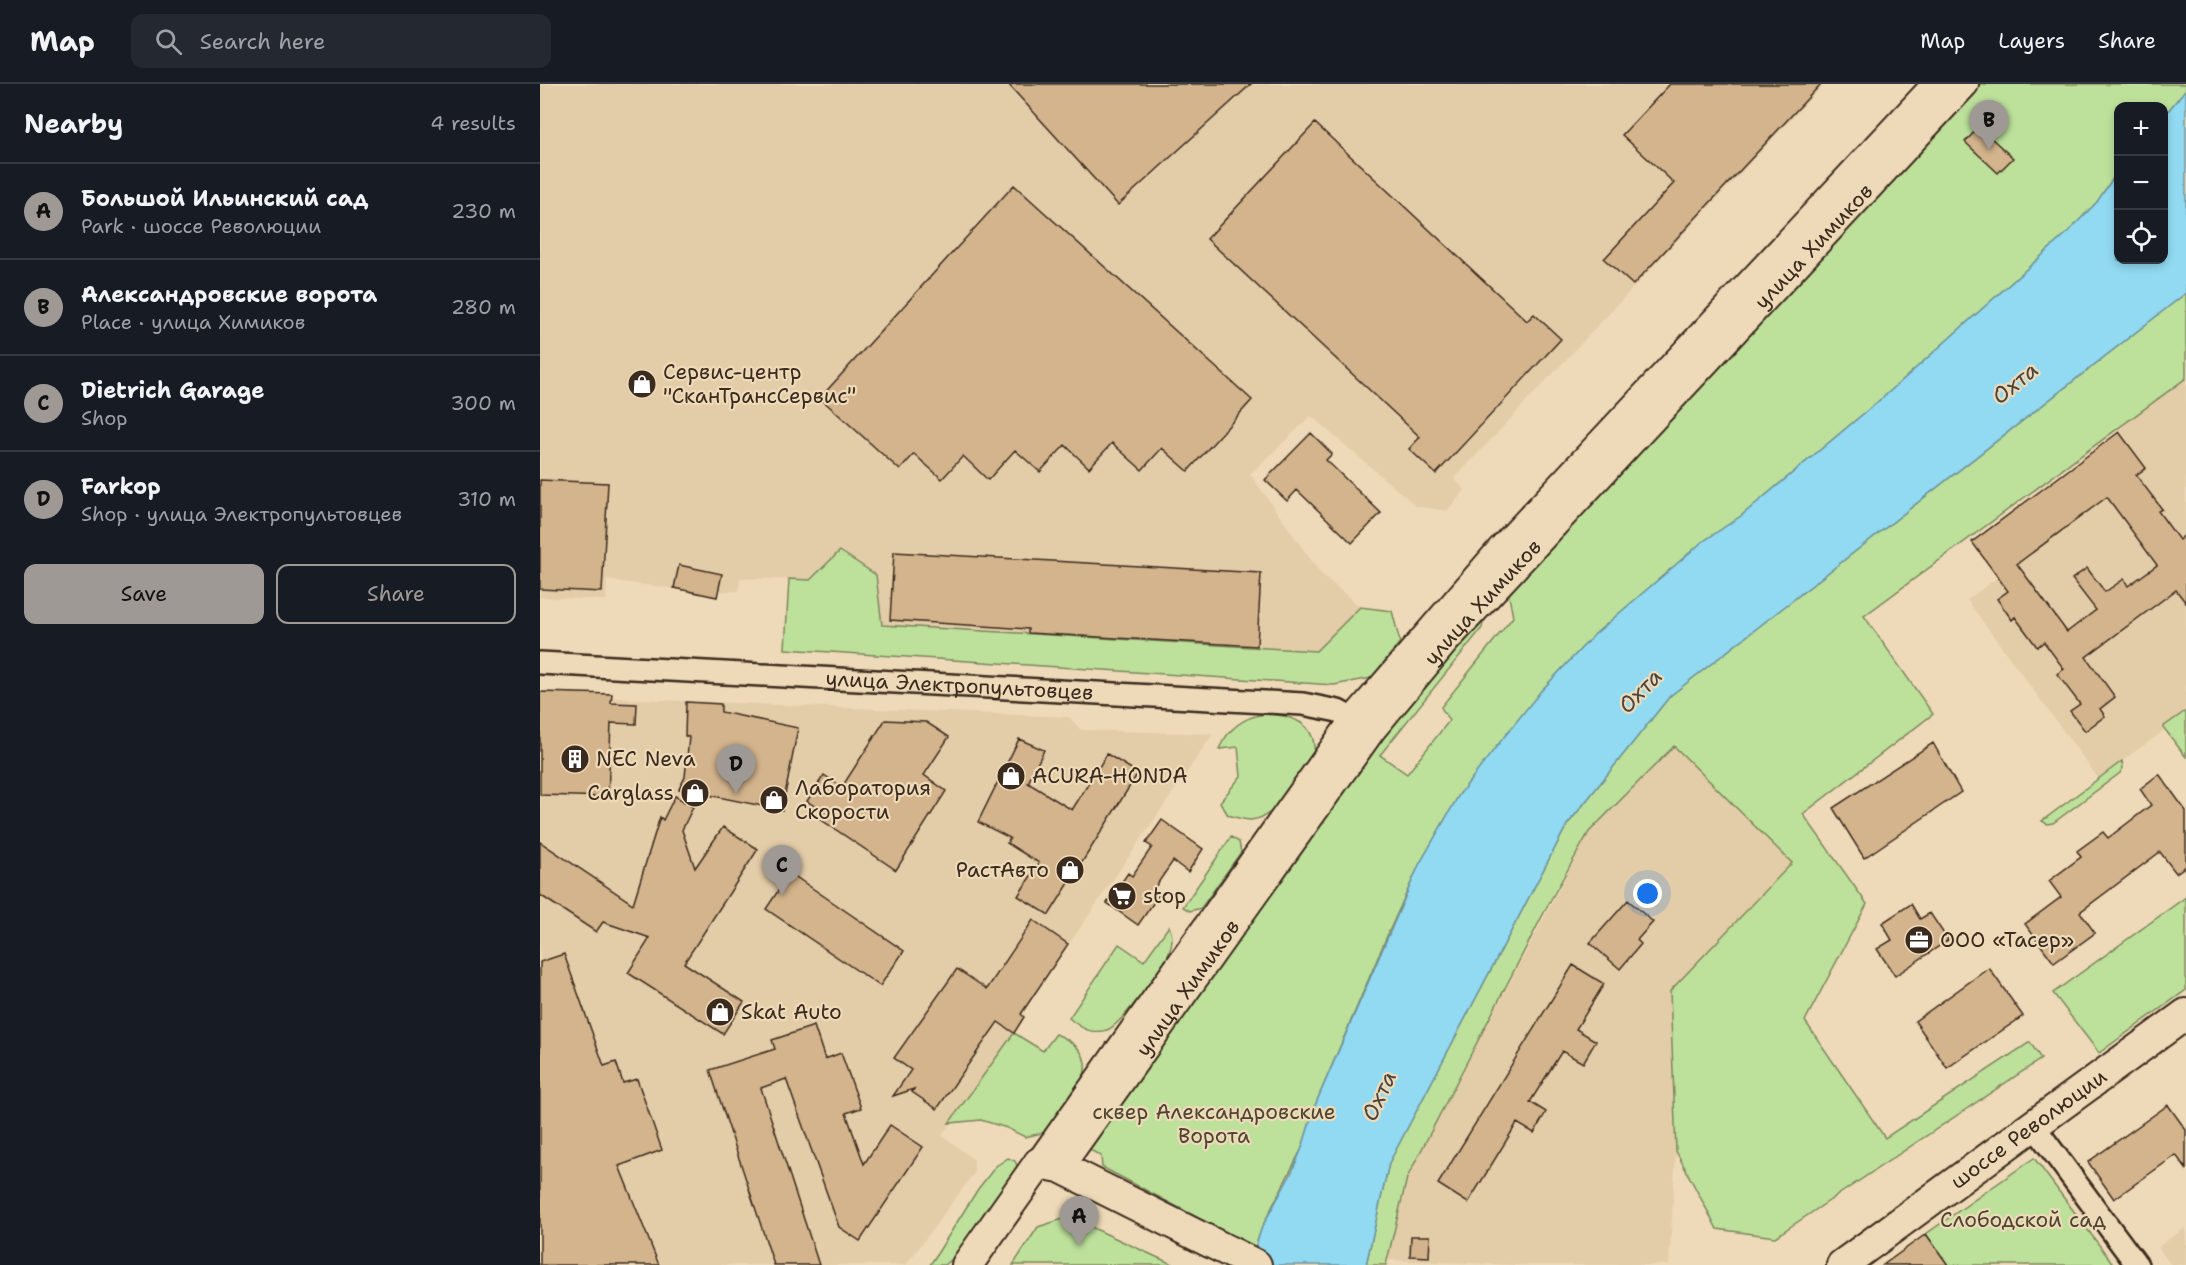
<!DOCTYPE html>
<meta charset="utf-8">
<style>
:root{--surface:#171b24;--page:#242831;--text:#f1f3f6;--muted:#9ea1a6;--line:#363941;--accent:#9f9995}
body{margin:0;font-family:"Shantell Sans",sans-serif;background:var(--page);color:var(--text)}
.controls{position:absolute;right:18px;top:18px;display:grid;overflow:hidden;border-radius:12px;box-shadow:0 3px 9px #0003}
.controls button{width:54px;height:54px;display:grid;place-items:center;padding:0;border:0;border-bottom:2px solid var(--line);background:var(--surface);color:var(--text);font:30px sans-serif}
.you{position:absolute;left:1108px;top:810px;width:21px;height:21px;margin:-15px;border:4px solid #fff;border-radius:50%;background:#1a73e8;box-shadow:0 0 0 9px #1a73e833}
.badge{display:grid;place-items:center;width:39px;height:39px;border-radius:50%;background:var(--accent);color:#111;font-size:20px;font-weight:700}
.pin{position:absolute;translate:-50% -50px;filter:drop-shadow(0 2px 3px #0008)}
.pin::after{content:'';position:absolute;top:32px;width:21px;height:18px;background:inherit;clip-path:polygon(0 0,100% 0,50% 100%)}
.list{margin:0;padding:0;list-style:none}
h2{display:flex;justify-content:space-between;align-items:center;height:78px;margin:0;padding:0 24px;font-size:26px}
h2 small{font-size:20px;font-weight:400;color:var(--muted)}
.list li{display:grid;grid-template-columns:39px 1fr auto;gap:18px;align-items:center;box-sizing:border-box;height:96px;padding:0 24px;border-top:2px solid var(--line)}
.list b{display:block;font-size:22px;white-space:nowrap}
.list p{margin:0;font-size:20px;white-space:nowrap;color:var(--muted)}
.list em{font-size:20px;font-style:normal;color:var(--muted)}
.actions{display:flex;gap:12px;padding:18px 24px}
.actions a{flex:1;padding:14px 0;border:2px solid var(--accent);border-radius:12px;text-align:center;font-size:21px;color:var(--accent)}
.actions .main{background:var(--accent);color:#111}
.icon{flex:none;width:33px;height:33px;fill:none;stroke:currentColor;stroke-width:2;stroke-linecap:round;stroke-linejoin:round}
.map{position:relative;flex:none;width:1646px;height:1181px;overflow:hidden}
header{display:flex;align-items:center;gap:36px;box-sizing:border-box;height:84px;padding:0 30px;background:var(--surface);border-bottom:2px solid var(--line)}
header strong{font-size:28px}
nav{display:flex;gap:33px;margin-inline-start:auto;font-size:21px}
.search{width:420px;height:54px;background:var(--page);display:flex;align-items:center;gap:15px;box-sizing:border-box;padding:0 21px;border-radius:12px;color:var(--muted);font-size:22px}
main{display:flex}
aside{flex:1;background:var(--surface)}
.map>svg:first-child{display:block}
.built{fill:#e3cca8}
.green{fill:#bde19b;stroke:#7c865c;stroke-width:1.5}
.water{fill:#91daf2;stroke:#6f949d;stroke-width:1.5}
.building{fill:#d3b48c;stroke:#3b2a1e;stroke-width:1.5;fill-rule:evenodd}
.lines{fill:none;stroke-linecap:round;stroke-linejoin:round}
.minor-casing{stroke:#3b2a1e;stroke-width:26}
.tertiary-casing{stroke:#3b2a1e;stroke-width:30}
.secondary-casing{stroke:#3b2a1e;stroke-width:34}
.minor{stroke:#eedab8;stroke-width:21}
.tertiary{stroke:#eedab8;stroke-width:26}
.secondary{stroke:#eedab8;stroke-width:30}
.labels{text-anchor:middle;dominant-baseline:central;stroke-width:4.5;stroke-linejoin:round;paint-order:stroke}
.street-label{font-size:21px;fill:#3b2a1e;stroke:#eedab8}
.poi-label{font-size:21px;fill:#3b2a1e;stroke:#eedab8;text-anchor:start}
.park-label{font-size:21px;fill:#4e4531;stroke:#eedab8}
.water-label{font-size:22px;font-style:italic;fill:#48443e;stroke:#eedab8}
</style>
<header>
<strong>Map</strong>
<div class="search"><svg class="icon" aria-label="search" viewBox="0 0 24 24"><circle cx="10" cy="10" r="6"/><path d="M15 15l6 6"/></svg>Search here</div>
<nav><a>Map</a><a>Layers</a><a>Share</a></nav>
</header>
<main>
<aside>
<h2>Nearby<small>4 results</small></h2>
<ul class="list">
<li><span class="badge">A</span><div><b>Большой Ильинский сад</b><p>Park · шоссе Революции</p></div><em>230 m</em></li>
<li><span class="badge">B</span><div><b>Александровские ворота</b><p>Place · улица Химиков</p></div><em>280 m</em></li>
<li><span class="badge">C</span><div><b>Dietrich Garage</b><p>Shop</p></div><em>300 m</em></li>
<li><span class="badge">D</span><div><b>Farkop</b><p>Shop · улица Электропультовцев</p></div><em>310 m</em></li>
</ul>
<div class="actions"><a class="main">Save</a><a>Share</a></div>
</aside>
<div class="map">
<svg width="1646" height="1181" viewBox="0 0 1646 1181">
<rect width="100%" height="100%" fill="#eedab8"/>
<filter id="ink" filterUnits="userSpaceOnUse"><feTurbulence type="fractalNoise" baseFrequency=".0167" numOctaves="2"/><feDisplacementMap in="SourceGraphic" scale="12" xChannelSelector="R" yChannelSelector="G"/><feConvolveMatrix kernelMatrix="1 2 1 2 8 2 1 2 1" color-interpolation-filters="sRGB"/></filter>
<g filter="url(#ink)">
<path class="built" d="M 0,0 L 1284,0 L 914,395 L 925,406 L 907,427 L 876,422 L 771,332 L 710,390 L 781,490 L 820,523 L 776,567 L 341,541 L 336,491 L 270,496 L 200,494 L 199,507 L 161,508 L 67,496 L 66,516 L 0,513 Z
M 1646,294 L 1646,627 L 1624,643 L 1625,645 L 1621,649 L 1558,694 L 1427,516 L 1606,384 L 1579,348 L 1587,338 Z
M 0,608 L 72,610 L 72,614 L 529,633 L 541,646 L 673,650 L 494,911 L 474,949 L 402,1051 L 434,1076 L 434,1089 L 366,1181 L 0,1181 Z
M 1134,661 L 1253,779 L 1130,907 L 1136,1067 L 1129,1181 L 978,1181 L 848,1176 L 867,1094 L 1049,748 Z
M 1646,1143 L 1646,1181 L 1631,1181 L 1618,1163 Z"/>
<path class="green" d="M 1437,0 L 1646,0 L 1646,5 L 1624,32 L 1624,22 L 1578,22 L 1578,87 L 1557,118 L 1526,150 L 1347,310 L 1201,432 L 1161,459 L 1054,551 L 1001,607 L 919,711 L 879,781 L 847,852 L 776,1019 L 762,1064 L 722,1143 L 715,1164 L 562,1083 L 561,1072 L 545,1063 L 831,665 L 941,531 L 944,535 L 942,544 L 840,671 L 867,690 L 909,637 L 901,623 L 973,533 L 968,507 Z
M 1646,209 L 1646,294 L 1324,532 L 1393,630 L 1263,730 L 1327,820 L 1265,937 L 1345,1054 L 1490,958 L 1501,975 L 1235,1153 L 1177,1145 L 1136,1067 L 1130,907 L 1252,779 L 1134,662 L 1049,748 L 1009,819 L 867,1094 L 846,1181 L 826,1181 L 849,1079 L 1027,741 L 1130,612 Z
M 300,467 L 336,491 L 342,541 L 776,567 L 820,523 L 852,527 L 860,558 L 831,594 L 794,601 L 245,565 L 249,495 L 270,496 Z
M 1644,628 L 1646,629 L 1646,673 L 1623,643 Z
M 725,630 C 751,631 777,638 774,671 C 758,693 741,733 711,736 C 704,736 695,733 688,731 L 680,718 L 701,692 L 698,663 L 679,665 C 688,645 703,633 725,630 Z
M 1582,677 L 1583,684 L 1580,689 L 1513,739 L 1507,740 L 1502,737 Z
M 691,753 L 699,758 L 701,768 L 661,824 L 650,827 L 643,823 Z
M 1646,813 L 1646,906 L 1559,969 L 1513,909 Z
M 629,842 C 633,851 633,860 629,869 C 624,882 580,942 567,946 C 551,951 541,944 529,934 L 579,860 L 604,877 Z
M 474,949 L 503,967 L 516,950 C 573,974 533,1012 510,1047 L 485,1053 L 467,1044 L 441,1036 L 409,1039 Z
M 468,1074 L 475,1077 L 479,1086 L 418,1170 L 405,1181 L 390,1181 L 438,1105 L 456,1082 Z
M 1494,1074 L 1574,1181 L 1408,1181 L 1386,1150 Z
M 529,1133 L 634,1181 L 473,1181 L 498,1143 Z"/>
<path class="water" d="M 1646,5 L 1646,209 L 1130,612 L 1027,741 L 849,1079 L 826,1181 L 702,1181 L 715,1164 L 722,1143 L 751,1090 L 762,1064 L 776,1019 L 879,781 L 919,711 L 956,663 L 1001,607 L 1054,551 L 1161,459 L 1201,432 L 1347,310 L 1526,150 L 1557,118 L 1578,87 L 1578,176 L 1624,176 L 1624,32 Z"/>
<path class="building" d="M 468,0 L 711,0 L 578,121 Z
M 1130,0 L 1281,0 L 1093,201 L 1064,175 L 1134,99 L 1082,51 Z
M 775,39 L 987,237 L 994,230 L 1021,255 L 896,390 L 869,365 L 880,353 L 667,155 Z
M 1439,43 L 1473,74 L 1458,89 L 1425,58 Z
M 474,101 L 712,316 L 648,387 L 622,364 L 602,386 L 572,359 L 549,384 L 525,361 L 500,388 L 475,366 L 448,396 L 423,372 L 402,395 L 374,370 L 360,386 L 280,314 Z
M 1579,348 L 1606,384 L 1596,391 L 1622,425 L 1618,427 L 1639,456 L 1646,450 L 1646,519 L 1636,506 L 1546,573 L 1575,613 L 1560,625 L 1565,632 L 1545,647 L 1530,627 L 1540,620 L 1517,590 L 1524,585 L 1504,558 L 1497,563 L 1475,533 L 1472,536 L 1457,515 L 1468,507 L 1432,458 ZM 1567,413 L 1617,481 L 1588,502 L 1584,495 L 1565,508 L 1547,484 L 1532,495 L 1556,526 L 1527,548 L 1477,480 Z
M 771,349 L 792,370 L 786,376 L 841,429 L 812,459 L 757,406 L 747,417 L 725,396 Z
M 0,396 L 68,399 L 62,508 L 0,505 Z
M 354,468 L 721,489 L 717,562 L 488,549 L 488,545 L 350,536 Z
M 139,481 L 182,490 L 177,513 L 134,504 Z
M 0,608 L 72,610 L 71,619 L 97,620 L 96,640 L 71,639 L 68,713 L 0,711 Z
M 146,618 L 181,620 L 181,628 L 258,644 L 242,726 L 139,705 L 145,693 L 149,653 L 145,652 Z
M 345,636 L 386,638 L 409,653 L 384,691 L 406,707 L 356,786 L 280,735 L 284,729 L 267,717 L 284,691 L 302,703 Z
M 479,655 L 504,666 L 488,699 L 532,726 L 567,670 L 598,689 L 509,831 L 478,812 L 499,779 L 467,759 L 470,754 L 438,738 Z
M 1393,659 L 1421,708 L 1324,774 L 1293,724 Z
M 1619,690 L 1646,727 L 1646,782 L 1636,789 L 1620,768 L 1540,828 L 1555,849 L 1514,879 L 1485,840 L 1521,813 L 1509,797 L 1541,773 L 1537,767 L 1563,748 L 1568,754 L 1611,721 L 1600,705 Z
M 135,712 L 153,723 L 142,746 L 155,784 L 183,743 L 218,765 L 144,879 L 204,918 L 183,950 L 88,889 L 110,854 L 63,838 L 56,848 L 0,811 L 0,758 L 93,820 L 120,733 L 123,736 Z
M 622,736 L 663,765 L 648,788 L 633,777 L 613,806 L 619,811 L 598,841 L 567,819 L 588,789 L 592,792 L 612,763 L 606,759 Z
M 250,789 L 364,867 L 340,902 L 226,825 Z
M 1088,816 L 1113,838 L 1097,856 L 1101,860 L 1080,885 L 1050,859 Z
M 1371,820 L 1380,835 L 1390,829 L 1408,856 L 1355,892 L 1337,865 L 1352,856 L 1342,839 Z
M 493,836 L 528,860 L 481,930 L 484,933 L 474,949 L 458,938 L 397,1025 L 372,1008 L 374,1005 L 353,1012 L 371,986 L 354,974 L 417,885 L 447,905 Z
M 24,870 L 64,982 L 76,978 L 83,999 L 97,995 L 122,1066 L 79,1082 L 119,1181 L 0,1181 L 0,878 Z
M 1033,881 L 1064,900 L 1036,945 L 1056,957 L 1043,979 L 1022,967 L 990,1018 L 1006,1028 L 994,1049 L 977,1039 L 928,1119 L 898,1100 Z
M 1449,884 L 1483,932 L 1407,984 L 1375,937 Z
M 274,942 L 285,975 L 301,969 L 321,1024 L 306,1029 L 324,1080 L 350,1041 L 383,1063 L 320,1157 L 299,1143 L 246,995 L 221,1004 L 279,1181 L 234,1181 L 170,986 L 235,965 L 232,956 Z
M 1628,1021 L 1646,1046 L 1646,1085 L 1636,1071 L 1574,1115 L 1548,1078 Z
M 1386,1150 L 1408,1181 L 1343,1181 Z
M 871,1152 L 890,1152 L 889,1173 L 870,1172 Z"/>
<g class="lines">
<g class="minor-casing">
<g id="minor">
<path id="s1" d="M 0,579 L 763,620 L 798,627 L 827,643"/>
<path d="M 1494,1042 L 1597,1181"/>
</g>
</g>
<g class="tertiary-casing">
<g id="tertiary">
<path d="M 499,1079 L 814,635 L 960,466 L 1396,0"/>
<path id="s2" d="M 520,1083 L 832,646 L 906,557 L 1425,0"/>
</g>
</g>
<g class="secondary-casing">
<g id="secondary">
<path d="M 499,1079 L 520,1083 L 716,1181"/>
<path d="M 427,1181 L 499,1079"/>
<path id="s3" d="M 1302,1181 L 1646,930"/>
</g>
</g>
<use href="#minor" class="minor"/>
<use href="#tertiary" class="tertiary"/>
<use href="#secondary" class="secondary"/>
</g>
</g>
<defs>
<g id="shop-disc" transform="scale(1.5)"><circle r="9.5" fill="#3b2a1e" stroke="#eedab8"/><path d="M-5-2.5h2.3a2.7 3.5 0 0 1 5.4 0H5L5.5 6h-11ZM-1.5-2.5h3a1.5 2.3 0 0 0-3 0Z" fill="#fff"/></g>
<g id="building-disc" transform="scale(1.5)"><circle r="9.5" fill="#3b2a1e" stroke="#eedab8"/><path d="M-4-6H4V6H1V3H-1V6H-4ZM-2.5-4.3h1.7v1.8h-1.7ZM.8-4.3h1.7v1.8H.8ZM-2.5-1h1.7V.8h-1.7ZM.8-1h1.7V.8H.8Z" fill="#fff"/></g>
<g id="supermarket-disc" transform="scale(1.5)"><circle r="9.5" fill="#3b2a1e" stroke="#eedab8"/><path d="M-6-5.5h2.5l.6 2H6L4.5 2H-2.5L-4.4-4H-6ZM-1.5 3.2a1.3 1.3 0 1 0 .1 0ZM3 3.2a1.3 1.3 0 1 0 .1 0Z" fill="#fff"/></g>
<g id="office-disc" transform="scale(1.5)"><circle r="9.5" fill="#3b2a1e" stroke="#eedab8"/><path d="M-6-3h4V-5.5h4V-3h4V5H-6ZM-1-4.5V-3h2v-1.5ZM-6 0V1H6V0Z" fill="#fff"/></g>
</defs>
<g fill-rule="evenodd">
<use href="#shop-disc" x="102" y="300"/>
<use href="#building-disc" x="35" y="675"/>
<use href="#shop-disc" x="471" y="692"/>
<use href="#shop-disc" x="155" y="709"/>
<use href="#shop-disc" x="234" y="716"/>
<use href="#shop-disc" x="530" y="786"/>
<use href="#supermarket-disc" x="582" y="812"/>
<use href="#office-disc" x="1379" y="856"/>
<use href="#shop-disc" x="180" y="928"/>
</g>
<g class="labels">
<g class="street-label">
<text stroke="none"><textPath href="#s2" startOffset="1192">улица Химиков</textPath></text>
<text stroke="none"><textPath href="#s2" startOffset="706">улица Химиков</textPath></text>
<text stroke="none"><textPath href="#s1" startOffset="420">улица Электропультовцев</textPath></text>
<text stroke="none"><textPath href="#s2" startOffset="220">улица Химиков</textPath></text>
<text stroke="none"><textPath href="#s3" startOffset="231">шоссе Революции</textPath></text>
</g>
<g class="poi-label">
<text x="123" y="288">Сервис-центр<tspan x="123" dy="24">"СканТрансСервис"</tspan></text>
<text x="56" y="675">NEC Neva</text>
<text x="492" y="692">ACURA-HONDA</text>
<text x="255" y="704">Лаборатория<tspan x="255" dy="24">Скорости</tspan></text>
<text x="134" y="709" text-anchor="end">Carglass</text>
<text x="509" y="786" text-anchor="end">РастАвто</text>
<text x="603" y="812">stop</text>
<text x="1400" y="856">ООО «Тасер»</text>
<text x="201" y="928">Skat Auto</text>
</g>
<g class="park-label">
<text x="674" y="1028">сквер Александровские<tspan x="674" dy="24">Ворота</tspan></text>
<text x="1483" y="1136">Слободской сад</text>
</g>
<g class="water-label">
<text transform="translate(1475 299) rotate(-39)">Охта</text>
<text transform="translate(1100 607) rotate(-46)">Охта</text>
<text transform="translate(839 1012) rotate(-65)">Охта</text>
</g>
</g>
</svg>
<div class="controls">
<button>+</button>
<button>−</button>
<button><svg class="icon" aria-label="locate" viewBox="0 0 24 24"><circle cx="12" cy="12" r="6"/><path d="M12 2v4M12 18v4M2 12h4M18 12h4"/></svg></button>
</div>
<div class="you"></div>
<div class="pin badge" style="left:539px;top:1162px">A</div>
<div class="pin badge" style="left:1449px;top:66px">B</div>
<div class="pin badge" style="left:242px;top:811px">C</div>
<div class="pin badge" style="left:196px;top:710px">D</div>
</div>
</main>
